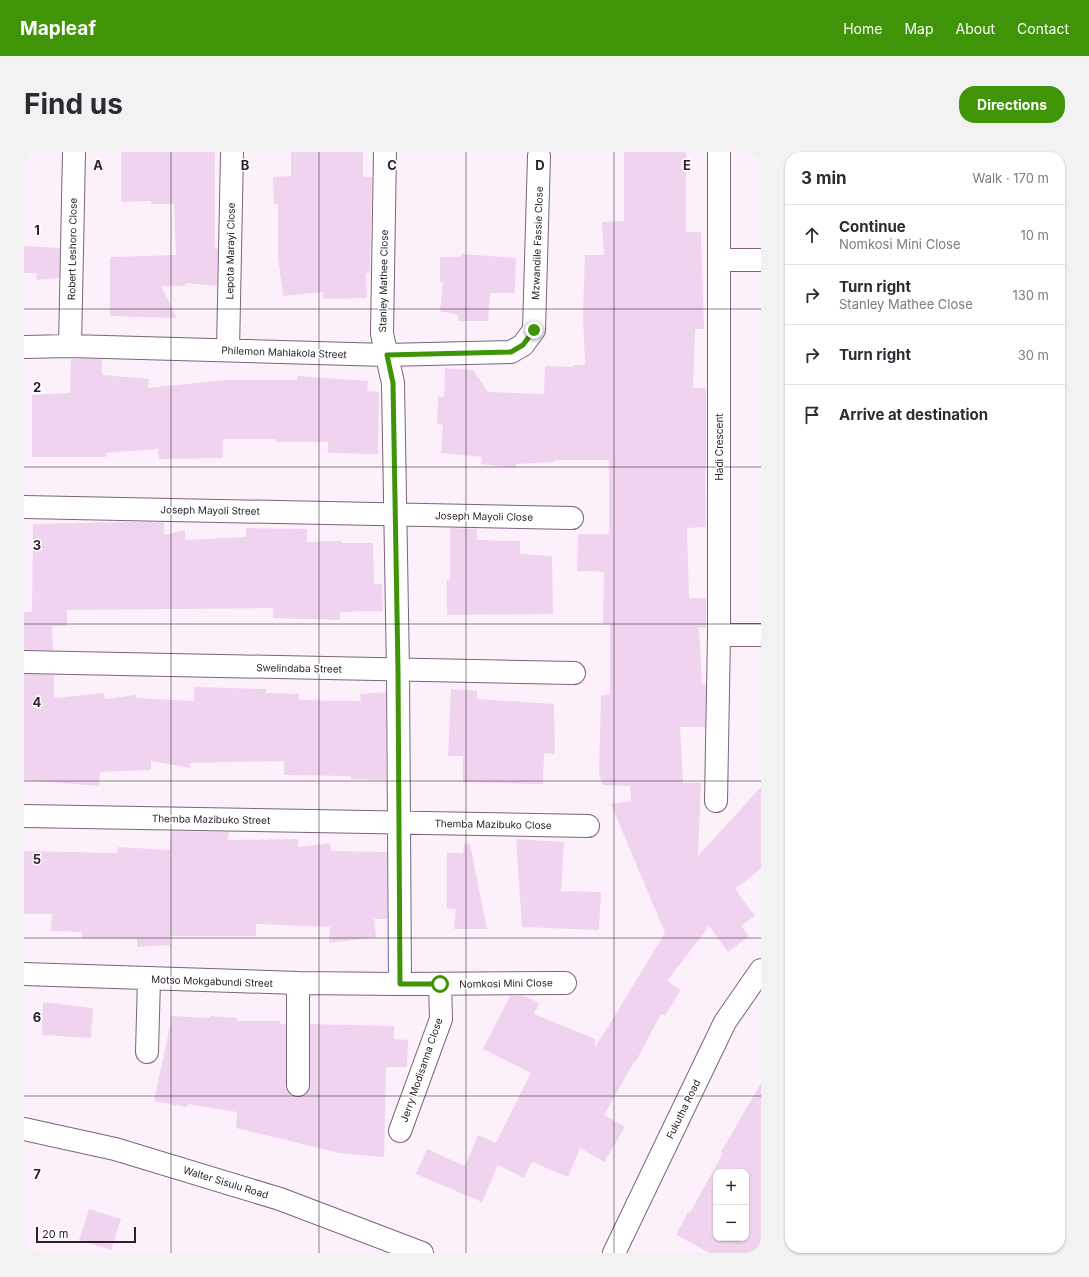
<!DOCTYPE html>
<meta charset="utf-8">
<style>
:root{--surface:#fff;--page:#f2f2f3;--text:#2b2b33;--muted:#7c7c81;--line:#e1e1e2;--accent:#3f9507}
body{margin:0;font-family:Inter,sans-serif;background:var(--page);color:var(--text)}
.controls{position:absolute;right:12px;bottom:12px;display:grid;overflow:hidden;border-radius:8px;box-shadow:0 1px 3px #0004}
.controls button{width:36px;height:36px;display:grid;place-items:center;padding:0;border:0;border-bottom:1px solid var(--line);background:var(--surface);color:var(--text);font:20px sans-serif}
.scale{position:absolute;left:12px;bottom:10px;width:100px;box-sizing:border-box;padding-left:4px;border:2px solid #2c212b;border-top:0;font-size:11px;line-height:14px;white-space:nowrap;color:#2c212b;-webkit-text-stroke:3px #fff;paint-order:stroke}
.stop{position:absolute;width:12px;height:12px;margin:-9px;border:3px solid #3f9507;border-radius:50%;background:#fff}
.stop.end{background:#3f9507;border-color:#fff;box-shadow:0 1px 4px #0008}
.list{margin:0;padding:0;list-style:none}
h2{display:flex;justify-content:space-between;align-items:center;height:52px;margin:0;padding:0 16px;font-size:17px}
h2 small{font-size:13px;font-weight:400;color:var(--muted)}
.list li{display:grid;grid-template-columns:26px 1fr auto;gap:12px;align-items:center;box-sizing:border-box;height:60px;padding:0 16px;border-top:1px solid var(--line)}
.list b{display:block;font-size:15px;white-space:nowrap}
.list p{margin:0;font-size:13px;white-space:nowrap;color:var(--muted)}
.list em{font-size:13px;font-style:normal;color:var(--muted)}
.icon{flex:none;width:22px;height:22px;fill:none;stroke:currentColor;stroke-width:2;stroke-linecap:round;stroke-linejoin:round}
.map{position:relative;flex:none;width:737px;height:1101px;overflow:hidden;border-radius:16px}
header{display:flex;align-items:center;gap:24px;box-sizing:border-box;height:56px;padding:0 20px;background:var(--accent);color:#fff}
header strong{font-size:19px}
nav{display:flex;gap:22px;margin-inline-start:auto;font-size:14px}
.intro{display:flex;align-items:center;justify-content:space-between;box-sizing:border-box;height:96px;padding:0 24px}
h1{margin:0;font-size:28px}
.button{padding:10px 18px;border-radius:16px;background:var(--accent);color:#fff;font-size:14px;font-weight:700}
main{display:flex;gap:24px;padding:0 24px}
aside{flex:1;background:var(--surface);border-radius:16px;box-shadow:0 1px 3px #0004}
.map>svg:first-child{display:block}
.building{fill:#f0d3ee;fill-rule:evenodd}
.lines{fill:none;stroke-linecap:round;stroke-linejoin:round}
.street-casing{stroke:#7c637b;stroke-width:24}
.secondary-casing{stroke:#7c637b;stroke-width:24}
.street{stroke:#fff;stroke-width:22}
.secondary{stroke:#fff;stroke-width:22}
.route{stroke:#3f9507;stroke-width:5}
.grid{fill:none;stroke:#2c212b;stroke-width:1;stroke-opacity:0.55}
.labels{text-anchor:middle;dominant-baseline:central;stroke-width:3;stroke-linejoin:round;paint-order:stroke}
.street-label{font-size:10px;fill:#2c212b;stroke:#fff}
.grid-label{font-size:13px;text-anchor:middle;font-weight:bold;fill:#2c212b;stroke:#fff;stroke-width:3;stroke-linejoin:round;paint-order:stroke}
</style>
<header>
<strong>Mapleaf</strong>
<nav><a>Home</a><a>Map</a><a>About</a><a>Contact</a></nav>
</header>
<div class="intro"><h1>Find us</h1><a class="button">Directions</a></div>
<main>
<div class="map">
<svg width="737" height="1101" viewBox="0 0 737 1101">
<rect width="100%" height="100%" fill="#fcf0fb"/>
<path class="building" d="M 97,0 L 191,0 L 191,97 L 194,97 L 193,134 L 162,131 L 161,134 L 137,134 L 153,166 L 86,164 L 86,105 L 152,103 L 150,52 L 127,52 L 127,49 L 97,50 Z
M 267,0 L 339,0 L 339,25 L 348,25 L 346,121 L 342,121 L 343,146 L 299,147 L 299,140 L 259,144 L 254,104 L 254,52 L 250,52 L 249,25 L 267,24 Z
M 600,0 L 662,0 L 662,80 L 677,80 L 680,177 L 671,177 L 669,236 L 682,236 L 682,318 L 681,318 L 682,375 L 663,376 L 665,446 L 682,446 L 682,476 L 675,475 L 678,532 L 682,532 L 681,576 L 680,575 L 656,575 L 659,631 L 677,631 L 674,704 L 737,635 L 737,717 L 711,737 L 731,764 L 717,774 L 725,784 L 704,800 L 685,774 L 643,829 L 657,838 L 641,864 L 637,862 L 611,911 L 610,910 L 580,963 L 601,975 L 580,1010 L 556,996 L 544,1025 L 508,1010 L 500,1026 L 474,1013 L 458,1050 L 392,1022 L 403,997 L 441,1014 L 454,983 L 472,991 L 507,921 L 459,897 L 486,844 L 501,844 L 515,851 L 510,862 L 571,887 L 571,896 L 641,781 L 587,652 L 607,649 L 606,634 L 579,633 L 575,622 L 577,544 L 586,542 L 586,472 L 579,471 L 580,420 L 553,419 L 554,382 L 585,382 L 585,308 L 530,308 L 531,310 L 492,312 L 492,316 L 457,312 L 458,305 L 417,301 L 419,273 L 413,272 L 414,244 L 420,245 L 421,216 L 449,218 L 464,240 L 520,242 L 521,214 L 549,215 L 549,213 L 561,213 L 559,161 L 561,103 L 580,103 L 578,70 L 600,69 Z
M 0,94 L 36,96 L 35,126 L 12,128 L 13,121 L 0,121 Z
M 437,102 L 492,106 L 491,141 L 466,141 L 464,169 L 434,169 L 434,163 L 416,159 L 419,130 L 416,130 L 416,105 L 437,105 Z
M 47,207 L 78,207 L 78,223 L 125,227 L 124,236 L 202,228 L 273,228 L 273,224 L 344,229 L 343,239 L 355,240 L 354,302 L 304,301 L 304,290 L 252,290 L 252,287 L 199,287 L 199,306 L 135,307 L 134,297 L 82,301 L 82,305 L 8,305 L 8,243 L 46,241 Z
M 103,370 L 140,370 L 140,383 L 161,378 L 161,388 L 222,385 L 222,376 L 283,377 L 283,390 L 318,389 L 318,391 L 349,391 L 350,432 L 358,432 L 359,459 L 316,460 L 316,468 L 249,466 L 249,456 L 43,458 L 43,474 L 28,474 L 29,498 L 0,498 L 0,460 L 8,460 L 9,372 Z
M 426,376 L 453,377 L 453,388 L 496,389 L 496,402 L 528,404 L 529,462 L 423,463 L 423,428 L 426,428 Z
M 0,522 L 30,523 L 30,546 L 80,541 L 81,547 L 112,543 L 112,546 L 170,549 L 170,535 L 242,537 L 242,541 L 275,542 L 275,548 L 337,549 L 336,542 L 362,540 L 362,628 L 327,627 L 327,624 L 260,623 L 260,609 L 166,611 L 166,616 L 127,609 L 127,618 L 76,620 L 75,634 L 0,628 Z
M 427,537 L 453,539 L 453,547 L 530,552 L 531,602 L 520,601 L 519,632 L 439,630 L 439,604 L 424,604 Z
M 147,679 L 205,680 L 204,688 L 274,687 L 274,695 L 306,691 L 307,699 L 363,700 L 363,767 L 350,767 L 352,785 L 305,791 L 306,775 L 232,772 L 232,784 L 146,784 L 146,793 L 113,795 L 113,787 L 58,786 L 58,780 L 27,779 L 28,762 L 0,762 L 0,699 L 93,701 L 94,695 L 146,698 Z
M 492,687 L 540,690 L 537,739 L 577,740 L 575,778 L 498,775 Z
M 440,692 L 446,692 L 463,777 L 430,777 L 432,757 L 423,756 L 423,701 L 439,701 Z
M 19,850 L 69,856 L 67,886 L 18,883 Z
M 147,864 L 186,866 L 186,864 L 213,866 L 213,869 L 256,869 L 256,872 L 262,872 L 262,933 L 263,939 L 267,944 L 274,945 L 281,944 L 285,939 L 286,933 L 286,872 L 370,874 L 370,887 L 384,888 L 383,915 L 362,915 L 360,1005 L 315,1001 L 212,976 L 213,960 L 164,952 L 163,955 L 130,949 L 146,874 Z
M 737,931 L 737,1101 L 686,1101 L 652,1083 L 664,1060 L 666,1061 L 699,1001 L 697,1000 ZM 692,1020 L 722,1020 L 722,1086 L 692,1086 Z
M 65,1057 L 97,1067 L 87,1098 L 55,1088 Z"/>
<g class="lines">
<g class="street-casing">
<path id="street" d="M 361,0 L 358,182 L 369,231 L 374,519 L 376,832
M 695,108 L 737,108
M 46,194 L 50,0
M 0,195 L 46,194 L 363,203 L 487,200 L 499,193 L 510,178 L 515,4
M 204,198 L 208,0
M 0,355 L 548,366
M 695,483 L 737,483
M 0,510 L 550,521
M 692,649 L 695,483 L 695,0
M 0,664 L 564,674
M 0,822 L 274,831 L 376,832 L 541,831
M 274,831 L 274,933
M 123,900 L 125,827
M 376,979 L 417,867 L 416,832"/>
</g>
<g class="secondary-casing">
<path id="secondary" d="M 0,977 L 91,997 L 256,1047 L 398,1101
M 590,1101 L 701,870 L 737,818"/>
</g>
<use href="#street" class="street"/>
<use href="#secondary" class="secondary"/>
</g>
<g class="lines">
<path class="route" d="M 416,832 L 376,832 L 374,519 L 369,231 L 363,203 L 487,200 L 499,193 L 510,178"/>
</g>
<path class="grid" d="M 147,0 L 147,1101M 295,0 L 295,1101M 442,0 L 442,1101M 590,0 L 590,1101M 0,157 L 737,157M 0,315 L 737,315M 0,472 L 737,472M 0,629 L 737,629M 0,786 L 737,786M 0,944 L 737,944"/>
<g class="labels">
<g class="street-label">
<text transform="translate(513 91) rotate(-88)">Mzwandile Fassie Close</text>
<text transform="translate(48 97) rotate(-89)">Robert Leshoro Close</text>
<text transform="translate(206 99) rotate(-89)">Lepota Marayi Close</text>
<text transform="translate(359 129) rotate(-89)">Stanley Mathee Close</text>
<text transform="translate(260 200) rotate(2)">Philemon Mahlakola Street</text>
<text transform="translate(695 295) rotate(-90)">Hadi Crescent</text>
<text transform="translate(186 358) rotate(1)">Joseph Mayoli Street</text>
<text transform="translate(460 364) rotate(1)">Joseph Mayoli Close</text>
<text transform="translate(275 516) rotate(1)">Swelindaba Street</text>
<text transform="translate(187 667) rotate(1)">Themba Mazibuko Street</text>
<text transform="translate(469 672) rotate(1)">Themba Mazibuko Close</text>
<text transform="translate(188 829) rotate(2)">Motso Mokgabundi Street</text>
<text transform="translate(482 831) rotate(-1)">Nomkosi Mini Close</text>
<text transform="translate(397 918) rotate(-71)">Jerry Modisanna Close</text>
<text transform="translate(659 957) rotate(-64)">Fukutha Road</text>
<text transform="translate(202 1030) rotate(17)">Walter Sisulu Road</text>
</g>
</g>
<g class="grid-label">
<text x="74" y="18">A</text>
<text x="221" y="18">B</text>
<text x="368" y="18">C</text>
<text x="516" y="18">D</text>
<text x="663" y="18">E</text>
<text x="13" y="83">1</text>
<text x="13" y="240">2</text>
<text x="13" y="398">3</text>
<text x="13" y="555">4</text>
<text x="13" y="712">5</text>
<text x="13" y="870">6</text>
<text x="13" y="1027">7</text>
</g>
</svg>
<div class="controls">
<button>+</button>
<button>−</button>
</div>
<div class="scale">20 m</div>
<div class="stop" style="left:416px;top:832px"></div>
<div class="stop end" style="left:510px;top:178px"></div>
</div>
<aside>
<h2>3 min<small>Walk · 170 m</small></h2>
<ul class="list">
<li><svg class="icon" aria-label="ahead" viewBox="0 0 24 24"><path d="M12 20V5M6 11l6-6 6 6"/></svg><div><b>Continue</b><p>Nomkosi Mini Close</p></div><em>10 m</em></li>
<li><svg class="icon" aria-label="right" viewBox="0 0 24 24"><path d="M7 20v-9h11M14 6l5 5-5 5"/></svg><div><b>Turn right</b><p>Stanley Mathee Close</p></div><em>130 m</em></li>
<li><svg class="icon" aria-label="right" viewBox="0 0 24 24"><path d="M7 20v-9h11M14 6l5 5-5 5"/></svg><div><b>Turn right</b></div><em>30 m</em></li>
<li><svg class="icon" aria-label="arrive" viewBox="0 0 24 24"><path d="M6 21V4h12l-3 4 3 4H6"/></svg><div><b>Arrive at destination</b></div></li>
</ul>
</aside>
</main>
